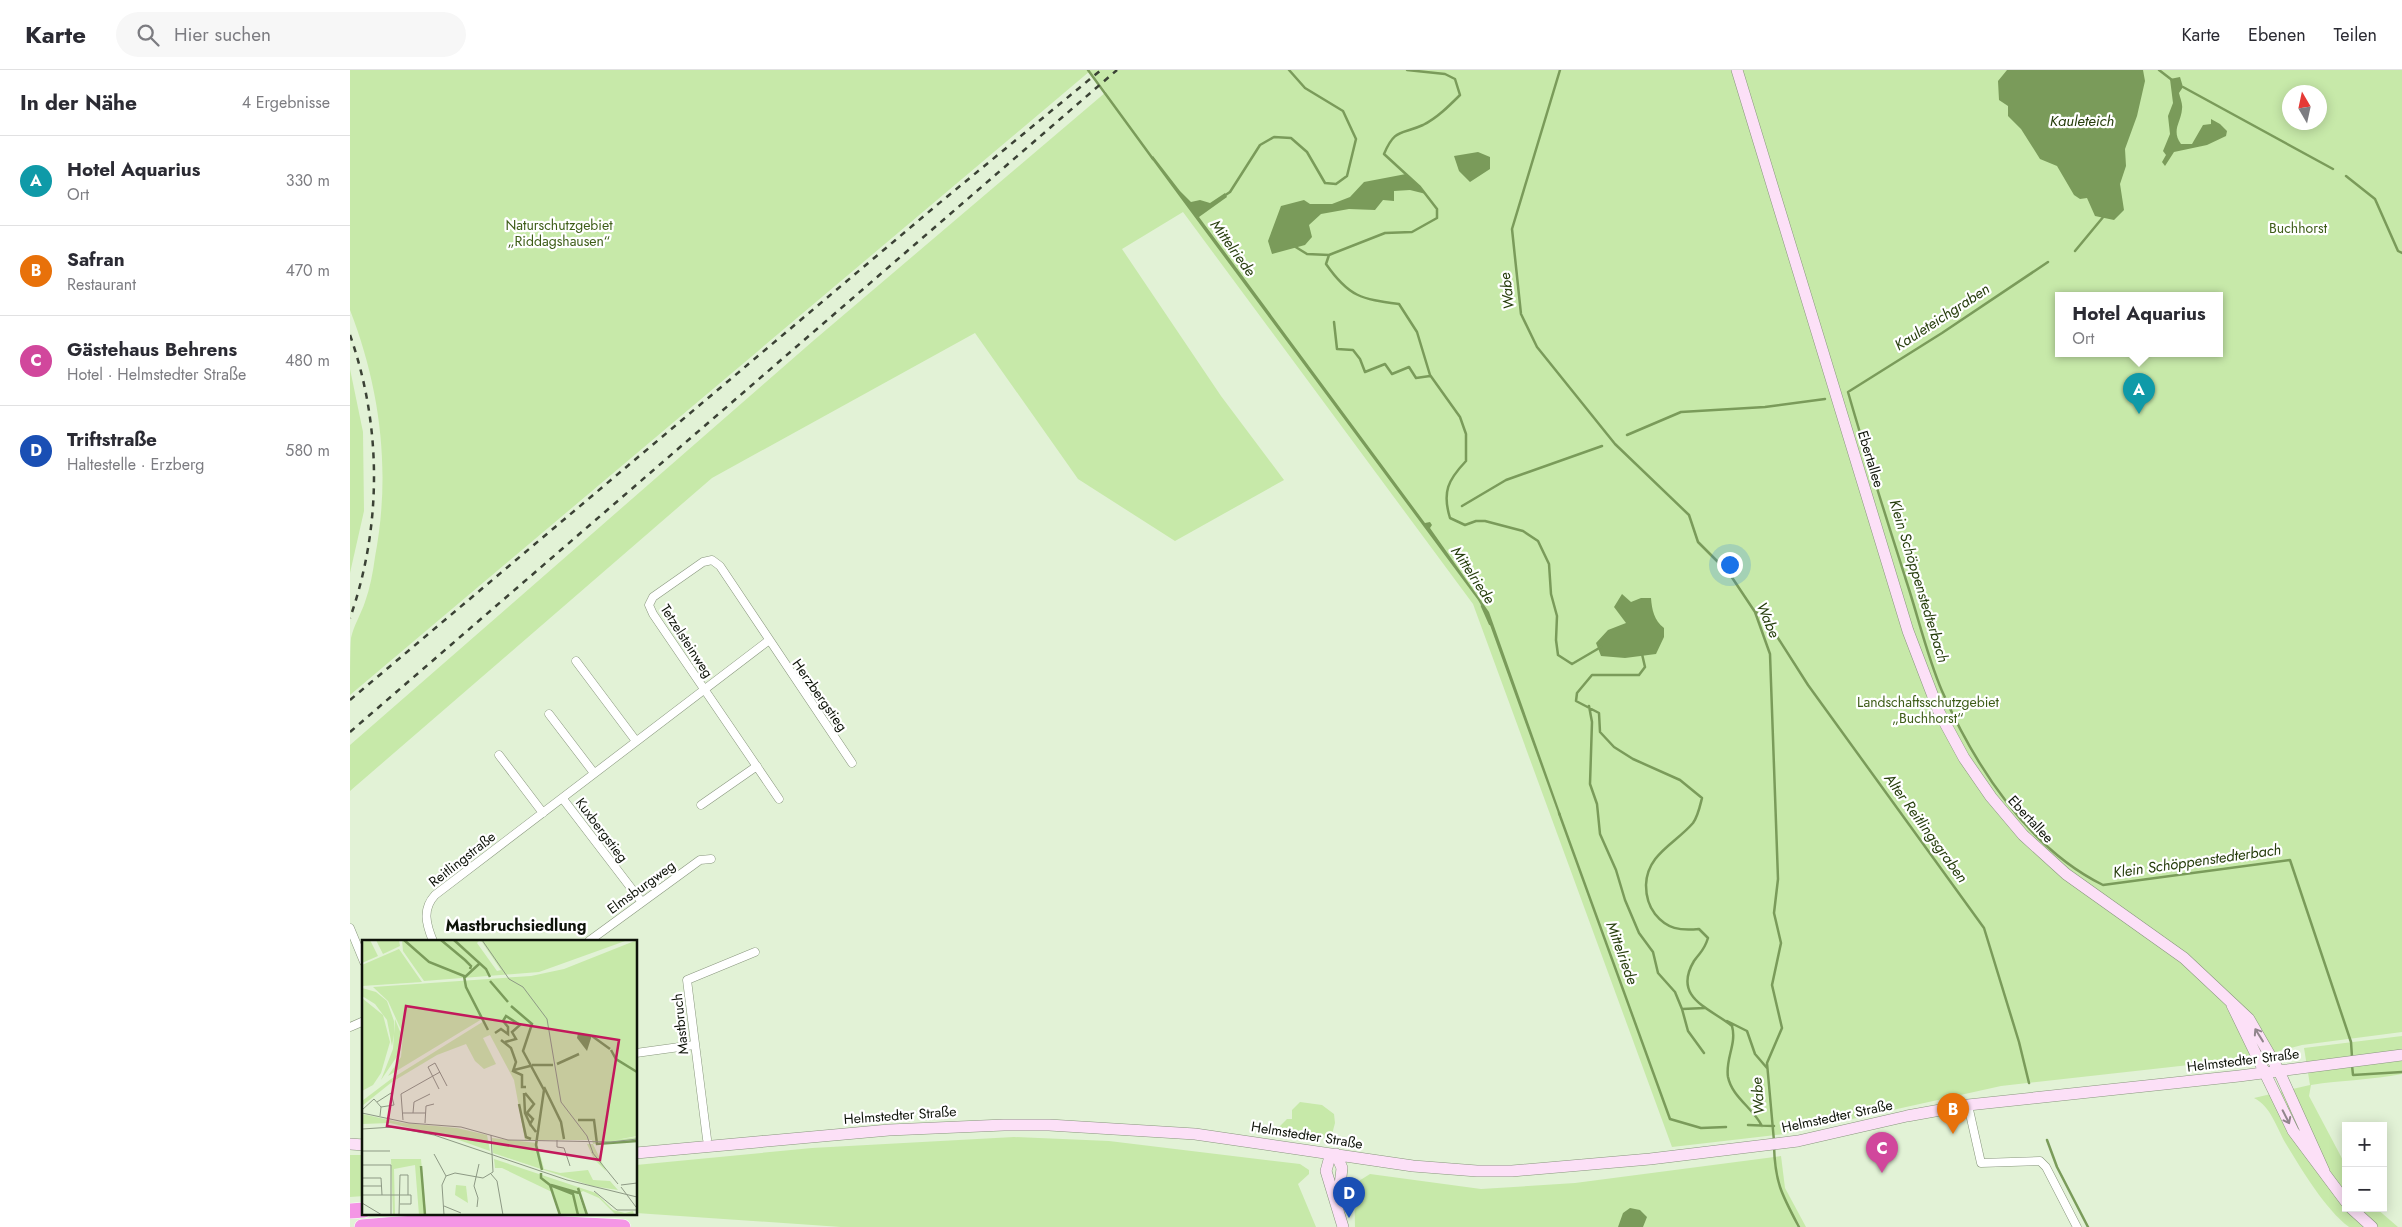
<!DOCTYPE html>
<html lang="de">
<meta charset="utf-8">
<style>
:root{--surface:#fff;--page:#f7f7f7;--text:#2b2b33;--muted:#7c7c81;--line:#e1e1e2;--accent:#2563eb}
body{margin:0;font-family:Jost,sans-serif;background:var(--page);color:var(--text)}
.controls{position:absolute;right:15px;bottom:15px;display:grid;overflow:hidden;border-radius:0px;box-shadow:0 2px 12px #0003}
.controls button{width:45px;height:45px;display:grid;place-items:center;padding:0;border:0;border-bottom:1px solid var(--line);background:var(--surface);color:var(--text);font:25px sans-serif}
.compass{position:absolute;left:1932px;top:15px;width:45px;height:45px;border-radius:50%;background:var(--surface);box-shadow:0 2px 12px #0003;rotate:351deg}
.you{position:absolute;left:1379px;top:494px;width:18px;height:18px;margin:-12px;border:4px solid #fff;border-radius:50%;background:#1a73e8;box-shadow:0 0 0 8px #1a73e833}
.badge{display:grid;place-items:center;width:32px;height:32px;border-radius:50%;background:var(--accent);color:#fff;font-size:16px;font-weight:700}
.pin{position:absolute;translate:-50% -41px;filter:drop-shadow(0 1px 2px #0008)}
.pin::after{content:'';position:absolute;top:26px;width:18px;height:15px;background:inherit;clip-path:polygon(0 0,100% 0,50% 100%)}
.popup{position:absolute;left:1705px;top:222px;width:168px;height:65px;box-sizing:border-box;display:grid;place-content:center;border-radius:0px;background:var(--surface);filter:drop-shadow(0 1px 4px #0005);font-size:16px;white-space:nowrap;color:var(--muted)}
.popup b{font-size:19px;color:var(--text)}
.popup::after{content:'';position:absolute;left:50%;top:100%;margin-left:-10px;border:10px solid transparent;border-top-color:var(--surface)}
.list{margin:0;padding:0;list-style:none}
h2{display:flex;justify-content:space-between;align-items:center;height:65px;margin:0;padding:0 20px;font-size:21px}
h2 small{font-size:16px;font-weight:400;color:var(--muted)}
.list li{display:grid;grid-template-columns:32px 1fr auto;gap:15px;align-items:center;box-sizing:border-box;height:90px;padding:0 20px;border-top:1px solid var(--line)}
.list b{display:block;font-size:19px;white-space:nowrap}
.list p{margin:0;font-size:16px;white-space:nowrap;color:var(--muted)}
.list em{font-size:16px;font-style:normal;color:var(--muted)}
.icon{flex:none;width:28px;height:28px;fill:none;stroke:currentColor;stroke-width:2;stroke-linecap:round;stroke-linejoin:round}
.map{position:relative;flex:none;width:2052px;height:1157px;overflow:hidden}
header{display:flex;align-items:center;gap:30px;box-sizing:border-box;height:70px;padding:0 25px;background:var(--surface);border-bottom:1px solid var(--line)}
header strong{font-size:24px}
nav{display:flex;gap:28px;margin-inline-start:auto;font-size:18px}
.search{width:350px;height:45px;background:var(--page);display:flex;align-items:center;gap:12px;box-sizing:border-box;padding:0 18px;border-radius:28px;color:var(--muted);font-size:19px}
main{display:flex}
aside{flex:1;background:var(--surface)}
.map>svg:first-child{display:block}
.green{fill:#c7e9a9;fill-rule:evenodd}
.water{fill:#7a9b5a}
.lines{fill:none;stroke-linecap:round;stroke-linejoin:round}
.stream{stroke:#7a9b5a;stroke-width:2.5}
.street-casing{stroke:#88967d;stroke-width:9}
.secondary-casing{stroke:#88967d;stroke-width:12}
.highway-casing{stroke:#fff;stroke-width:16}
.street{stroke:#fff;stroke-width:8}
.secondary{stroke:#fce0f7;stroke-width:11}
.highway{stroke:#f496e5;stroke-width:15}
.rail{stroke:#3b4235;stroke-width:2.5;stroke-dasharray:6 6;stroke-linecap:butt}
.oneway{stroke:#91848c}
.labels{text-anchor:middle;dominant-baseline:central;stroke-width:4.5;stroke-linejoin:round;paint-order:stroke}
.park-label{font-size:14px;fill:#3d5c17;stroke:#fff}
.street-label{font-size:14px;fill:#0e1309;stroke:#fff}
.water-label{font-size:15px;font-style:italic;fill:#273e0d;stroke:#fff}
.quarter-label{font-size:16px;font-weight:bold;fill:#0e1309;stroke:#fff}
.inset-river{fill:none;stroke:#7a9b5a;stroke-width:2.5}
.inset-road{fill:none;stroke:#8d9984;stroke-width:1}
.view{fill:#c2185b;fill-opacity:0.15;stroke:#c2185b;stroke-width:2.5}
.inset-edge{fill:none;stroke:#0e1309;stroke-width:2.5}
</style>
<header>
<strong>Karte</strong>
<div class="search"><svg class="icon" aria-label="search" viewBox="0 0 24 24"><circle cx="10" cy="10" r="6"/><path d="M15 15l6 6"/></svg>Hier suchen</div>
<nav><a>Karte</a><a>Ebenen</a><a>Teilen</a></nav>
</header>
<main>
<aside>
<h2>In der Nähe<small>4 Ergebnisse</small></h2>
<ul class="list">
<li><span class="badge" style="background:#0f9aa8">A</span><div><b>Hotel Aquarius</b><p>Ort</p></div><em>330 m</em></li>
<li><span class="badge" style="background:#e8710a">B</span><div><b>Safran</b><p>Restaurant</p></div><em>470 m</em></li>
<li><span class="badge" style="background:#d1479c">C</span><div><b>Gästehaus Behrens</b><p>Hotel · Helmstedter Straße</p></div><em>480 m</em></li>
<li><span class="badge" style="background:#1a4fb4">D</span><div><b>Triftstraße</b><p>Haltestelle · Erzberg</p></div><em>580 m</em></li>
</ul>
</aside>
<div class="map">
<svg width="2052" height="1157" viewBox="0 0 2052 1157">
<rect width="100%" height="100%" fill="#e2f2d6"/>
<path class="green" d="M 0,0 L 2052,0 L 2052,962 L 1952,975 L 1902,988 L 1651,1016 L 1434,1064 L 1322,1077 L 1123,534 L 833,142 L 772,179 L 871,326 L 934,410 L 825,471 L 728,409 L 625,263 L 362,408 L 0,721 L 0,675 L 463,271 L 756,22 L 740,1 L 0,625 C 0,609 0,582 1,568 C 4,555 11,544 15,532 C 20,518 23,502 25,487 C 41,403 31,320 0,240 ZM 1940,22 L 1970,22 L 1970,52 L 1940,52 ZM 1709,225 L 1869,225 L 1869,283 L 1709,283 Z
M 0,299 L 13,362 L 14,441 L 0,503 Z
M 2052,966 L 2052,1004 C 2022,1010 1991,1010 1961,1015 L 1959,1026 L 1996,1096 L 1996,1138 L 2026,1138 L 2048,1157 L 1999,1157 C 1975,1139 1952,1100 1936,1074 C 1927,1059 1921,1036 1904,1028 L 1960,1015 L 1954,978 Z
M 950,1032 L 972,1035 L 984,1044 L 985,1053 L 981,1068 L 925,1061 L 937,1049 L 942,1049 L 942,1040 Z
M 664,1067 L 759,1071 L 950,1094 L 959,1100 L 959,1104 L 948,1114 L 966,1157 L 491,1157 L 286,1143 L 286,1095 L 462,1078 Z
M 0,1085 L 14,1085 L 14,1126 L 0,1127 Z
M 1431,1086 L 1435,1118 L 1456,1157 L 1005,1157 L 1004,1114 L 1020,1104 L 1131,1119 L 1225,1113 Z"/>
<path class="water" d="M 1657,0 L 1793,0 L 1795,11 L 1787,46 L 1775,79 L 1776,96 L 1770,114 L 1774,140 L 1764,150 L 1745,146 L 1737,128 L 1730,129 L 1724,125 L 1707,96 L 1690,89 L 1671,59 L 1658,46 L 1658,36 L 1649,30 L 1648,11 Z
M 1830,7 L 1833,17 L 1829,23 C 1830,28 1833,34 1832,39 C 1831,53 1821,60 1831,74 L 1842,74 L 1853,55 L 1861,54 L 1861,49 L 1870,54 L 1877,61 L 1876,66 L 1857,75 L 1824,82 L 1815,96 L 1812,92 L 1816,85 L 1813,81 L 1820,64 L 1818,46 L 1823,33 L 1820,9 Z
M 1128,82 L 1140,87 L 1140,99 L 1120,112 L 1109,101 L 1104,86 Z
M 803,86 L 830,121 L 841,132 L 850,130 L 860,133 L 875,123 L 877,127 L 849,147 L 1075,453 L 1080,452 L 1082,455 L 1080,458 L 1139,542 L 1211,745 L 1209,746 L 1136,544 L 1128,530 L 801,88 Z
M 1056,104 L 1076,124 L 1060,120 L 1044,121 L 1044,131 L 1033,130 L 1025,140 L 999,139 L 971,144 L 959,155 L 962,167 L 955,175 L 922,184 L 918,171 L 931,136 L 954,130 L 960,134 L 982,134 L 1000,127 L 1014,112 Z
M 1272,524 L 1281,532 L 1291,528 L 1301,528 C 1302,540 1304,550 1314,558 L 1314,567 L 1306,584 L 1275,588 L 1251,586 L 1246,573 L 1258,560 L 1276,553 L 1264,537 Z
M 1280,1138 L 1290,1140 L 1297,1147 L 1293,1157 L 1268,1157 L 1273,1143 Z"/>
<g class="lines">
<path class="stream" d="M 738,0 L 803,89
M 1210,0 L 1162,159 L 1171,244 L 1187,277 L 1265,374 L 1339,445 L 1348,472 L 1379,503 L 1405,542 L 1420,584 L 1428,809 L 1424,843 L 1431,873 L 1422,915 L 1432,958 L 1417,993 L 1424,1071
M 1809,0 L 1822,10
M 1833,17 L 1983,99
M 1996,106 L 2025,129 L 2048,181 L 2052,183
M 874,126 L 880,122 L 910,75 L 924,67 L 941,68 L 957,82 L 975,113 L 986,114 L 997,106 L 1006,69 L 993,41 L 955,18 L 939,0
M 944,176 L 957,184 L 979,185 L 1035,163 L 1062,162 L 1087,148 L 1087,139 L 1070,117 L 1034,84 C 1045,58 1051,65 1073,55 C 1087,48 1099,36 1110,25 L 1105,9 L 1095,4 L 1057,0
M 1725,181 L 1754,146
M 979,185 L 976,194 C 999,227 1011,229 1049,234 L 1067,262 L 1080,305 L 1110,347 L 1116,364 L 1116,391 C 1098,410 1092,422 1100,448 L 1115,455 L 1126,451 L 1135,451 L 1173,461 L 1188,471 L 1199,494 L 1201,524 L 1207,546 L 1206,570 L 1208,585 L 1222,594 L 1251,577
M 1698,192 L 1592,263 L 1498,322 C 1516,385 1536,447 1556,510 C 1568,546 1577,586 1592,621 C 1625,696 1678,778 1753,815 L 1940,790 L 2001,972 L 2002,987
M 984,252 L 987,279 L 1003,280 L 1010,289 L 1015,302 L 1035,294 L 1042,304 L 1059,297 L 1066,308 L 1080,306
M 1277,365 L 1331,342 L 1415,337 L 1475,329
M 1112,436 L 1156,410 L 1252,376
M 1132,536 L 1140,554
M 1405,542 L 1414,546 L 1458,615 L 1634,858 L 1669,972 L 1679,1013
M 1292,584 L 1295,597 L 1289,605 L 1242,605 L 1227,623 L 1226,631 L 1249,643 L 1250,662 L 1264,677 L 1283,689 L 1330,710 L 1352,728 C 1350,736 1348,746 1343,753 C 1325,774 1297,784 1296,815 C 1296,826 1298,835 1305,844 C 1317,859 1330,861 1349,859 L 1358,868 C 1354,881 1351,881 1344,891 C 1322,928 1360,938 1382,956 C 1387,974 1375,989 1378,1007 C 1382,1027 1403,1038 1412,1056
M 1239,636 L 1242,652 L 1240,714 L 1247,734 L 1250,764 L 1266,800 L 1275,830 L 1289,863 L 1303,882 L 1308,903 L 1325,922 L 1332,939 L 1355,938
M 1209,743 L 1320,1049 L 1351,1058 L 1376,1057
M 1332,939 L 1338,961 L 1354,983
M 1377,951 L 1397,961 L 1405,984 L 1417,998
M 2002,995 L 2003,1005 L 2052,1002
M 1398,1055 L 1424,1056
M 1697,1070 L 1707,1097 L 1738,1157
M 1424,1076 C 1425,1113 1432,1125 1449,1157"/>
<g class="street-casing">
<path id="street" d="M 226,591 L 286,671
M 199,644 L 244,703
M 149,685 L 193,743
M 213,729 L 291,831
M 429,729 L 303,544 L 299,535 L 303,527 L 353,492 L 362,490 L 370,496 L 502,693
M 351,735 L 407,696
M 0,858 L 14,892
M 83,871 C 76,854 72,839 85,825 L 418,571
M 239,871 L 350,790 L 361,789
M 0,957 L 14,951
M 286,983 L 344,975
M 1618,1035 L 1631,1093 L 1690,1091 L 1696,1097 L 1727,1157
M 357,1069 L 337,910 L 405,882"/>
</g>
<g class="secondary-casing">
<path id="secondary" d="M 1387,0 L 1558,561 L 1589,642 L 1614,688 L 1641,727 L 1673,765 L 1716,804 L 1834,888 L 1899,949 L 1929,1001 L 1974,1101
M 1882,935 L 1943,1061 L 1996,1132
M 0,1074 L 14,1075
M 286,1083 L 539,1060 L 654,1055 L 699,1055 L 845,1064 L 1063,1096 L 1127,1101 L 1162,1101 L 1300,1089 L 1448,1071 L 1557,1046 L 1618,1035 L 1889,1006 L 2052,985
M 986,1084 L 979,1090 L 976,1101 L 993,1157
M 986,1084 L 992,1098 L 988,1133
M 2001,1138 L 2022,1157"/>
</g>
<g class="highway-casing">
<path id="highway" d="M 0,1141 L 14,1140
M 12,1157 C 99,1148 186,1152 273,1157"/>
</g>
<use href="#street" class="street"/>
<use href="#secondary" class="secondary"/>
<use href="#highway" class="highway"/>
<path class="rail" d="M 0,265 C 32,356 32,457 0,548
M 0,630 L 587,135 L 751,0
M 0,662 L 767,0"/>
</g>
<defs><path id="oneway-shaft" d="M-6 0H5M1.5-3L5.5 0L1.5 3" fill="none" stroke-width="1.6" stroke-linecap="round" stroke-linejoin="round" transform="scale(1.25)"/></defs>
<g class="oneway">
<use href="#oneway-shaft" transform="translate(1909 965) rotate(-122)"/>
<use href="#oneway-shaft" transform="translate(1936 1047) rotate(63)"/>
</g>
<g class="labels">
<g class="park-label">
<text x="209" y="155">Naturschutzgebiet<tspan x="209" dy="16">„Riddagshausen“</tspan></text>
<text x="1948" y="158">Buchhorst</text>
<text x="1578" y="632">Landschaftsschutzgebiet<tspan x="1578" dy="16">„Buchhorst“</tspan></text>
</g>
<g class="street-label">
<text transform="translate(1521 389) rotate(73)">Ebertallee</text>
<text transform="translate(337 571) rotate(57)">Tetzelsteinweg</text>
<text transform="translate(470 625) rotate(55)">Herzbergstieg</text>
<text transform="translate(1681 749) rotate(47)">Ebertallee</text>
<text transform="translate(252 760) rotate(53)">Kuxbergstieg</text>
<text transform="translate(112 789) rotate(-38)">Reitlingstraße</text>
<text transform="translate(291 817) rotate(-36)">Elmsburgweg</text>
<text transform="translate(330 954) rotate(-96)">Mastbruch</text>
<text transform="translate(1893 990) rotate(-7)">Helmstedter Straße</text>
<text transform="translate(550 1045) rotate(-4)">Helmstedter Straße</text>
<text transform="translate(1487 1046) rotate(-12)">Helmstedter Straße</text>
<text transform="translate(957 1065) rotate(9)">Helmstedter Straße</text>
</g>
<g class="water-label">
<text x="1732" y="51">Kauleteich</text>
<text transform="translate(883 178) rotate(54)">Mittelriede</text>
<text transform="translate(1157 221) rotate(-97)">Wabe</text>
<text transform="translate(1592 247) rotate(-33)">Kauleteichgraben</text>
<text transform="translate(1123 505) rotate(56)">Mittelriede</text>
<text transform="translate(1569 511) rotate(73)">Klein Schöppenstedterbach</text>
<text transform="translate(1418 550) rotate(67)">Wabe</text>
<text transform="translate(1576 758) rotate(54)">Alter Reitlingsgraben</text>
<text transform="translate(1847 791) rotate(-8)">Klein Schöppenstedterbach</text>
<text transform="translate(1272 883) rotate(70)">Mittelriede</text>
<text transform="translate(1408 1026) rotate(-95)">Wabe</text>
</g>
<g class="quarter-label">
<text x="166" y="855">Mastbruchsiedlung</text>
</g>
</g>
<g transform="translate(12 870)">
<rect width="275" height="275" fill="#e2f2d6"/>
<path d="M 8,0 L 16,16 L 0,23 L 0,2 ZM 14,0 L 37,0 L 38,6 L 21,14 ZM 40,0 L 266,0 L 177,32 L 62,41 L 41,11 ZM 117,1 L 120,2 L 139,30 L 135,31 L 115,3 ZM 275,0 L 275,196 L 254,200 L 275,197 L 275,201 L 231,204 L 244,231 L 232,219 L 225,204 L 231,204 L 230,200 L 163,200 L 152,140 L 128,95 L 121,98 L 134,124 L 122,129 L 113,121 L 104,104 L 75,115 L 30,142 L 0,166 L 0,161 L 29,139 L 122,81 L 120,79 L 26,136 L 39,117 L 41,94 L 26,61 L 11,47 L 169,36 L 202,29 ZM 37,9 L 60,42 L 0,46 L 0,25 ZM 0,48 L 14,52 L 25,61 L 32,81 L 32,94 L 30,106 L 25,80 L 13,64 L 0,56 ZM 0,58 L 21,75 L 28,102 L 19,133 L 11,145 L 0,151 ZM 33,79 L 39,94 L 38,112 L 19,140 L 31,109 ZM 0,174 L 41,183 L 95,188 L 125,195 L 128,211 L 94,199 L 28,183 L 0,184 ZM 130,198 L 175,203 L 182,229 L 198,233 L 226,230 L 231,240 L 248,241 L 256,250 L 230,246 L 131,213 ZM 29,219 L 59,219 L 64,275 L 57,275 L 53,225 L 32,229 L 33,275 L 31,275 ZM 132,219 L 234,253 L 251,270 L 263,273 L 271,271 L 272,274 L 254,275 L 237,258 L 221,251 L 216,254 L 224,275 L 199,275 L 192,253 L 140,228 L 133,228 ZM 94,245 L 104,246 L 106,263 L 93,255 Z" fill="#c7e9a9" fill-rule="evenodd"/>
<path d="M 216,93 L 230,95 L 225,111 L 215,98 Z" fill="#7a9b5a"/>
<path class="inset-river" d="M 42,0 L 67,22 L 102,36 L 104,47 L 126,90M 79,0 L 103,20 L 109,26 L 108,29M 92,0 L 124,29 L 128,37M 103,37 L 117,24M 128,41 L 146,62M 149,66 L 170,84 L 161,111 L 182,150 L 174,205 L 180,230M 133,93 L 139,89 L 146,94 L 146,87 L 141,81 L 144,76 L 158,85 L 150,92 L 154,99 L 143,102M 230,96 L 248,109M 139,100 L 149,108 L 154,122 L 151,131 L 160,135 L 160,147 L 164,147M 249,110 L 254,119 L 275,132M 195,124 L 217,114M 170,125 L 191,125M 152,130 L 168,126M 182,147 L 199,182 L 202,199M 162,153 L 163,173 L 169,186M 163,153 L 172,164 L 165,173 L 171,179 L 168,184 L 174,192M 157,164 L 164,197 L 169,199M 216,180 L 232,180 L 235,204 L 275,201M 59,226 L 63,275M 179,233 L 179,238 L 188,245 L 198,275M 188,245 L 211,254 L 216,275M 189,245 L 217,253M 216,248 L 225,275"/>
<path class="inset-road" d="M 120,0 L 147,39 L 161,47 L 185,79 L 199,162 L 225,196 L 231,213M 77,149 L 66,127 L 73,123 L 85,146M 15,162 L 29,153 L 32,165 L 19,167M 0,170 L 12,159 L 19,167 L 18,176M 0,173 L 47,183 L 99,187 L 146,200 L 249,202 L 275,199M 41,173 L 64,173M 51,173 L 52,162 L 68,154M 41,180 L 39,154 L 78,132M 63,183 L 64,166 L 72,164M 0,189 L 31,187 L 72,195 L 205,240 L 275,257M 195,200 L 195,207 L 202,208 L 208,226M 0,211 L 28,211M 230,212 L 256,244M 72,214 L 84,236M 0,225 L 29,225 L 29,275M 129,234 L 135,241 L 141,275M 0,238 L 19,238 L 20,255M 259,245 L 275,243M 0,246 L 20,246M 259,247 L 274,267M 232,251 L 255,270 L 274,270M 0,255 L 49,255 L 49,264 L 38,264M 0,263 L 20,275M 82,266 L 99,273M 115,267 L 116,258 L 112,246 L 117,224M 37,275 L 38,235 L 46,235 L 46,255M 82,275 L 80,245 L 84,236 L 93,233 L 121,238 L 131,232 L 129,195"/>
<path class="view" d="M 44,66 L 257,100 L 238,220 L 25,186 Z"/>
<rect width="275" height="275" class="inset-edge"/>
</g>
</svg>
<div class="controls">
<button>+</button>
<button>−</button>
</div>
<svg class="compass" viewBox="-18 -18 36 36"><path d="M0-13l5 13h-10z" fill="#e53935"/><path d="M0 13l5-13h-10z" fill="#7c7c81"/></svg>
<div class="you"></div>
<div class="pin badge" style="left:1789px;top:344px;background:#0f9aa8">A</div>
<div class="popup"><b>Hotel Aquarius</b>Ort</div>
<div class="pin badge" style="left:1603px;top:1064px;background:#e8710a">B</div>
<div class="pin badge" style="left:1532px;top:1103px;background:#d1479c">C</div>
<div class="pin badge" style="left:999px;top:1148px;background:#1a4fb4">D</div>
</div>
</main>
